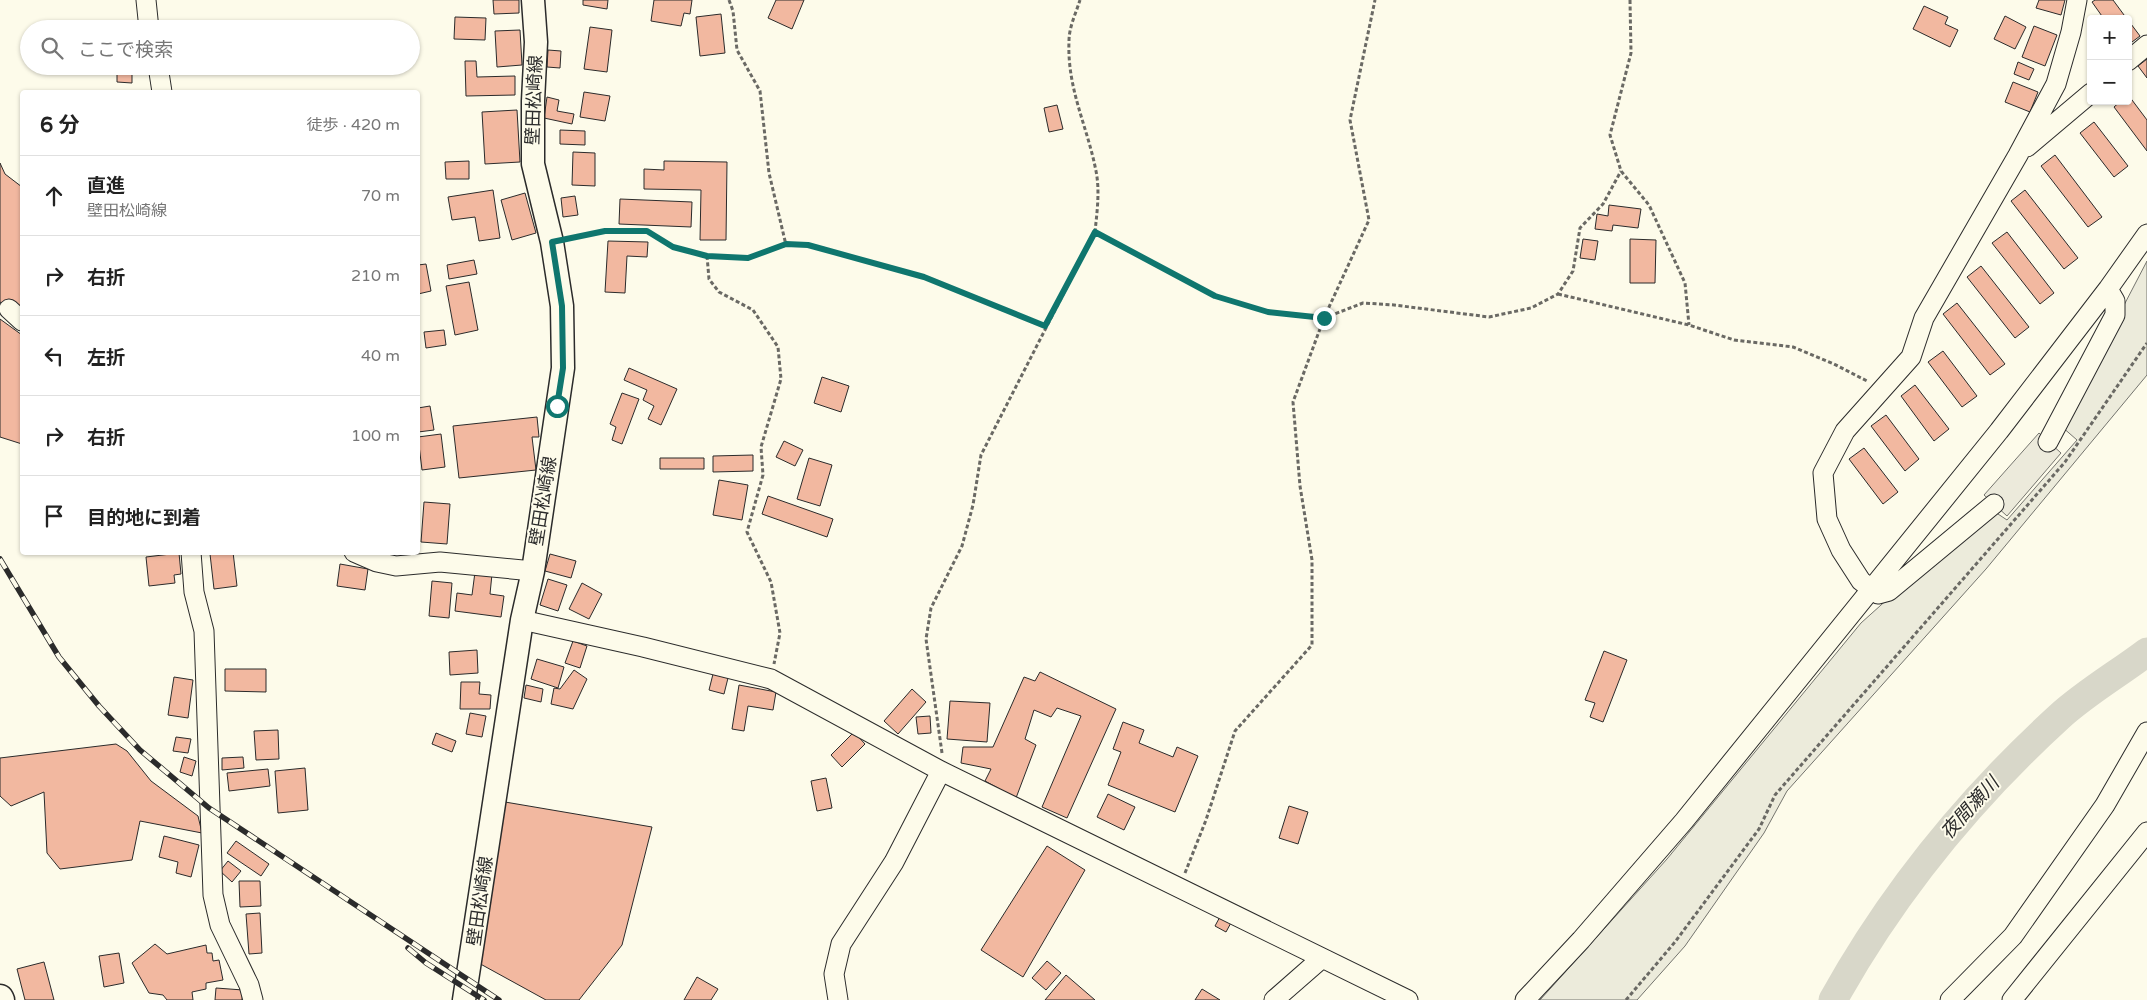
<!DOCTYPE html>
<html lang="ja">
<meta charset="utf-8">
<style>
:root{--surface:#fff;--page:#f2f2f2;--text:#222;--muted:#767676;--line:#e0e0e0}
body{margin:0;font-family:"Varela Round","Noto Sans JP",sans-serif;background:var(--page);color:var(--text)}
.controls{position:absolute;right:15px;top:15px;display:grid;overflow:hidden;border-radius:5px;box-shadow:0 1px 4px #0004}
.controls button{width:45px;height:45px;display:grid;place-items:center;padding:0;border:0;border-bottom:1px solid var(--line);background:var(--surface);color:var(--text);font:25px sans-serif}
.stop{position:absolute;width:15px;height:15px;margin:-11px;border:4px solid #0f766e;border-radius:50%;background:#fff}
.stop.end{background:#0f766e;border-color:#fff;box-shadow:0 1px 5px #0008}
.list{margin:0;padding:0;list-style:none}
h2{display:flex;justify-content:space-between;align-items:center;height:65px;margin:0;padding:0 20px;font-size:21px}
h2 small{font-size:16px;font-weight:400;color:var(--muted)}
.list li{display:grid;grid-template-columns:32px 1fr auto;gap:15px;align-items:center;box-sizing:border-box;height:80px;padding:0 20px;border-top:1px solid var(--line)}
.list b{display:block;font-size:19px;white-space:nowrap}
.list p{margin:0;font-size:16px;white-space:nowrap;color:var(--muted)}
.list em{font-size:16px;font-style:normal;color:var(--muted)}
.icon{flex:none;width:28px;height:28px;fill:none;stroke:currentColor;stroke-width:2;stroke-linecap:round;stroke-linejoin:round}
.map{position:relative;flex:none;width:2147px;height:1000px;overflow:hidden}
.search{position:absolute;background:var(--surface);box-shadow:0 1px 4px #0004;left:20px;top:20px;width:400px;height:55px;display:flex;align-items:center;gap:12px;box-sizing:border-box;padding:0 18px;border-radius:28px;color:var(--muted);font-size:19px}
.panel{position:absolute;background:var(--surface);box-shadow:0 1px 4px #0004;left:20px;top:90px;width:400px;height:465px;border-radius:5px}
.map>svg:first-child{display:block}
.green{fill:#ecebdb;stroke:#74746e}
.parking{fill:#eceadb;stroke:#74746e}
.lines{fill:none;stroke-linecap:round;stroke-linejoin:round}
.river{stroke:#d8d7c9;stroke-width:29}
.building{fill:#f2b8a0;stroke:#2b2b2b}
.minor-casing{stroke:#2b2b2b;stroke-width:21}
.major-casing{stroke:#2b2b2b;stroke-width:25}
.highway-casing{stroke:#2b2b2b;stroke-width:29}
.path{stroke:#6a6964;stroke-width:3;stroke-dasharray:4 2.5;stroke-linecap:butt}
.minor{stroke:#fdfbea;stroke-width:19}
.major{stroke:#fdfbea;stroke-width:22}
.highway{stroke:#fdfbea;stroke-width:26}
.rail-casing{stroke:#2b2b2b;stroke-width:5.5}
.rail{stroke:#fdfbea;stroke-width:4;stroke-dasharray:11;stroke-linecap:butt}
.route{stroke:#0f766e;stroke-width:6}
.labels{text-anchor:middle;dominant-baseline:central;stroke-width:4;stroke-linejoin:round;paint-order:stroke}
.street-label{font-size:18px;fill:#2b2b2b;stroke:#fdfbea}
.water-label{font-size:19px;font-style:italic;fill:#2b2b2b;stroke:#fdfbea}
</style>
<div class="map">
<svg width="2147" height="1000" viewBox="0 0 2147 1000">
<rect width="100%" height="100%" fill="#fdfbea"/>
<path class="green" d="M 2147,261 L 2147,375 L 1986,569 L 1787,791 L 1764,833 L 1685,946 L 1637,1000 L 1540,1000 L 1667,859 L 1861,623 L 1989,508 L 2007,520 L 2077,440 L 2061,426 Z"/>
<path class="parking" d="M 2039,433 L 2061,453 L 2007,516 L 1984,495 Z"/>
<g class="lines">
<path class="river" d="M 1833,1000 C 1893,892 1968,800 2059,717 C 2085,693 2118,674 2147,652"/>
</g>
<path class="building" d="M 493,0 L 519,0 L 519,13 L 494,14 Z
M 583,0 L 608,0 L 607,9 L 583,5 Z
M 654,0 L 692,0 L 690,14 L 684,13 L 681,26 L 651,21 Z
M 776,0 L 804,0 L 792,29 L 768,18 Z
M 2039,0 L 2065,0 L 2061,15 L 2036,8 Z
M 2095,0 L 2113,0 L 2127,19 L 2104,19 L 2092,2 Z
M 1924,6 L 1948,17 L 1945,24 L 1958,30 L 1950,47 L 1913,29 Z
M 721,14 L 725,53 L 700,56 L 696,17 Z
M 2005,16 L 2026,27 L 2015,49 L 1994,39 Z
M 455,17 L 486,18 L 485,40 L 454,39 Z
M 2128,20 L 2140,36 L 2128,45 Z
M 2034,26 L 2057,35 L 2045,66 L 2022,57 Z
M 590,27 L 612,30 L 607,72 L 584,69 Z
M 520,30 L 522,65 L 497,67 L 495,31 Z
M 548,50 L 561,51 L 560,68 L 547,67 Z
M 2147,59 L 2147,78 L 2138,66 Z
M 465,61 L 476,61 L 477,77 L 515,76 L 515,95 L 466,96 Z
M 2018,62 L 2034,69 L 2029,80 L 2014,74 Z
M 117,66 L 132,66 L 132,83 L 117,82 Z
M 2013,82 L 2038,92 L 2030,112 L 2005,102 Z
M 584,92 L 610,96 L 605,121 L 580,117 Z
M 2129,96 L 2147,120 L 2147,151 L 2114,107 L 2121,101 L 2128,101 Z
M 547,97 L 559,100 L 557,111 L 574,114 L 572,124 L 544,118 Z
M 1057,105 L 1063,129 L 1049,132 L 1044,108 Z
M 517,110 L 520,162 L 485,164 L 482,112 Z
M 2094,122 L 2128,166 L 2114,177 L 2080,133 Z
M 560,130 L 585,131 L 585,145 L 560,144 Z
M 573,152 L 595,153 L 595,186 L 572,185 Z
M 2055,155 L 2102,217 L 2088,227 L 2041,166 Z
M 469,161 L 469,179 L 446,179 L 445,162 Z
M 664,161 L 727,162 L 726,240 L 700,240 L 701,190 L 644,189 L 644,169 L 664,170 Z
M 0,163 L 5,174 L 22,187 L 22,319 L 0,302 Z
M 493,190 L 500,238 L 479,241 L 475,217 L 452,220 L 448,197 Z
M 2025,190 L 2078,258 L 2064,269 L 2011,201 Z
M 525,193 L 536,233 L 512,240 L 501,200 Z
M 575,196 L 578,215 L 563,217 L 561,198 Z
M 620,199 L 692,202 L 691,227 L 619,224 Z
M 1609,205 L 1641,209 L 1638,228 L 1613,225 L 1612,231 L 1595,229 L 1597,214 L 1608,216 Z
M 2007,232 L 2054,293 L 2040,304 L 1992,243 Z
M 1583,239 L 1598,241 L 1595,260 L 1580,258 Z
M 1630,239 L 1656,240 L 1655,283 L 1630,283 Z
M 608,241 L 648,242 L 647,257 L 627,256 L 625,293 L 605,292 Z
M 474,260 L 477,274 L 449,279 L 447,265 Z
M 426,264 L 431,291 L 418,294 L 418,265 Z
M 1981,266 L 2029,327 L 2015,338 L 1967,277 Z
M 469,282 L 478,330 L 455,335 L 446,286 Z
M 1957,303 L 2005,364 L 1990,375 L 1943,314 Z
M 0,319 L 22,335 L 22,444 L 0,437 Z
M 444,330 L 446,345 L 426,348 L 424,332 Z
M 1943,351 L 1977,396 L 1962,407 L 1928,362 Z
M 629,368 L 677,389 L 661,425 L 648,419 L 654,406 L 643,400 L 647,390 L 624,380 Z
M 822,377 L 849,386 L 841,412 L 814,403 Z
M 1915,385 L 1949,429 L 1934,441 L 1901,396 Z
M 622,393 L 639,399 L 622,444 L 612,440 L 616,427 L 610,424 Z
M 430,406 L 434,430 L 418,432 L 418,408 Z
M 1886,415 L 1919,459 L 1905,471 L 1871,426 Z
M 537,417 L 539,437 L 532,437 L 536,470 L 459,478 L 453,426 Z
M 441,434 L 445,467 L 422,470 L 418,437 Z
M 784,441 L 803,450 L 795,466 L 776,457 Z
M 1864,448 L 1898,492 L 1883,504 L 1849,459 Z
M 753,455 L 753,471 L 713,472 L 713,456 Z
M 660,458 L 704,458 L 704,469 L 660,469 Z
M 809,458 L 832,465 L 820,506 L 797,499 Z
M 719,480 L 748,485 L 742,520 L 713,515 Z
M 768,496 L 833,519 L 827,537 L 762,514 Z
M 424,502 L 450,504 L 447,544 L 421,542 Z
M 233,552 L 237,586 L 214,589 L 210,554 Z
M 179,553 L 181,574 L 174,575 L 175,583 L 149,586 L 146,557 Z
M 550,554 L 576,561 L 571,578 L 545,571 Z
M 340,564 L 368,569 L 365,590 L 337,586 Z
M 475,572 L 492,574 L 490,594 L 504,596 L 501,617 L 455,611 L 457,593 L 472,595 Z
M 548,579 L 567,585 L 558,611 L 540,605 Z
M 432,581 L 452,583 L 449,618 L 429,616 Z
M 582,583 L 602,594 L 589,619 L 569,609 Z
M 573,641 L 587,646 L 580,668 L 565,663 Z
M 477,650 L 478,673 L 450,675 L 449,652 Z
M 1604,651 L 1627,660 L 1603,722 L 1590,717 L 1595,703 L 1585,700 Z
M 537,659 L 564,667 L 558,688 L 531,679 Z
M 225,669 L 266,669 L 266,692 L 225,691 Z
M 574,670 L 587,679 L 573,709 L 551,704 L 554,688 L 560,689 Z
M 1040,672 L 1116,709 L 1067,818 L 1042,807 L 1081,716 L 1057,708 L 1051,717 L 1034,710 L 1025,739 L 1036,745 L 1016,798 L 985,781 L 991,769 L 961,763 L 963,747 L 993,747 L 1024,677 L 1035,681 Z
M 713,674 L 728,678 L 724,694 L 709,690 Z
M 174,677 L 193,680 L 188,718 L 168,715 Z
M 461,682 L 480,682 L 479,694 L 491,695 L 490,709 L 460,709 Z
M 526,685 L 543,689 L 541,702 L 524,698 Z
M 739,685 L 776,692 L 773,710 L 748,706 L 744,731 L 732,729 Z
M 912,689 L 926,702 L 898,734 L 884,721 Z
M 950,701 L 990,703 L 987,742 L 947,739 Z
M 470,713 L 486,716 L 482,737 L 466,734 Z
M 930,716 L 931,733 L 918,734 L 916,717 Z
M 1123,722 L 1144,730 L 1139,743 L 1173,757 L 1177,747 L 1198,756 L 1175,812 L 1108,785 L 1121,752 L 1113,749 Z
M 278,730 L 279,759 L 256,760 L 254,731 Z
M 854,732 L 865,744 L 842,767 L 831,755 Z
M 436,733 L 456,741 L 452,752 L 432,744 Z
M 176,737 L 191,739 L 188,753 L 173,751 Z
M 116,744 L 127,751 L 151,781 L 198,816 L 202,833 L 140,821 L 132,860 L 60,869 L 47,853 L 44,792 L 11,806 L 0,796 L 0,758 Z
M 184,757 L 196,761 L 192,776 L 180,772 Z
M 243,757 L 244,768 L 222,770 L 222,758 Z
M 305,768 L 308,810 L 278,813 L 275,771 Z
M 268,769 L 270,786 L 229,791 L 227,773 Z
M 826,778 L 832,808 L 817,811 L 811,781 Z
M 1108,794 L 1135,807 L 1124,830 L 1097,817 Z
M 505,802 L 652,827 L 622,945 L 579,1000 L 546,1000 L 475,961 Z
M 1289,806 L 1308,812 L 1298,844 L 1279,838 Z
M 164,836 L 199,845 L 191,877 L 176,873 L 178,862 L 159,857 Z
M 236,841 L 269,864 L 261,876 L 227,853 Z
M 1047,846 L 1085,870 L 1023,977 L 981,950 Z
M 228,861 L 241,871 L 232,882 L 220,871 Z
M 239,881 L 260,881 L 261,906 L 240,907 Z
M 260,913 L 262,953 L 249,954 L 246,914 Z
M 1222,913 L 1233,919 L 1226,932 L 1215,926 Z
M 155,944 L 167,954 L 206,945 L 207,953 L 212,953 L 213,961 L 219,960 L 223,980 L 206,983 L 206,989 L 192,992 L 193,1000 L 167,1000 L 163,995 L 149,993 L 132,963 Z
M 119,953 L 124,983 L 104,987 L 99,956 Z
M 1047,961 L 1061,973 L 1046,990 L 1032,978 Z
M 44,962 L 54,1000 L 25,1000 L 17,969 Z
M 1066,975 L 1095,1000 L 1045,1000 Z
M 697,977 L 718,989 L 711,1000 L 684,1000 Z
M 216,988 L 243,990 L 242,1000 L 215,1000 Z
M 1202,989 L 1220,1000 L 1195,1000 Z"/>
<g class="lines">
<g class="minor-casing">
<path id="minor" d="M 146,0 L 149,29
M 2128,61 L 2147,45
M 158,66 L 162,92
M 2027,147 L 2091,93
M 9,309 L 22,321
M 2048,442 L 2115,315 L 2115,301 L 2108,289
M 1994,504 L 1889,591 L 1878,594 L 1861,581 L 1841,550 L 1827,519 L 1823,473 L 1845,431 L 1911,357 L 1924,318 L 2018,155 L 2056,84 L 2071,32 L 2077,0
M 191,552 L 194,592 L 204,631 L 213,895 L 220,925 L 249,985 L 253,1000
M 354,552 L 377,562 L 396,566 L 440,562 L 533,571
M 522,620 L 643,647 L 771,679 L 941,771 L 1408,1000
M 838,1000 L 834,974 L 841,944 L 894,862 L 941,771
M 1274,1000 L 1322,958
M 1525,1000 L 1581,940 L 1684,821 L 1999,431 L 2108,289 L 2147,234
M 1950,1000 L 2013,936 L 2105,805 L 2147,732
M 2012,1000 L 2147,832"/>
</g>
<g class="major-casing">
<path id="major" d="M 464,1000 L 522,620 L 533,571 L 563,368 L 562,306 L 552,242 L 533,164 L 533,101 L 536,42 L 533,0"/>
</g>
<g class="highway-casing">
<path id="highway" d="M 0,998 L 1,1000"/>
</g>
<path class="path" d="M 729,0 L 733,11 L 737,50 L 760,91 L 769,173 L 786,245
M 1630,0 L 1631,53 L 1610,135 L 1621,171 L 1649,205 L 1685,283 L 1689,325
M 1095,232 L 1215,296 L 1268,312 L 1324,318 L 1363,303 L 1394,305 L 1489,317 L 1531,308 L 1558,294 L 1573,271 L 1580,228 L 1603,204 L 1621,171
M 569,239 L 605,231 L 647,231 L 673,247 L 707,256 L 747,258 L 786,245 L 808,245 L 924,277 L 1045,326
M 707,256 L 709,279 L 719,292 L 753,310 L 778,347 L 781,379 L 761,447 L 763,475 L 747,532 L 771,582 L 780,633 L 774,664
M 1558,294 L 1689,325 L 1734,340 L 1793,347 L 1834,364 L 1867,381
M 942,753 L 926,639 L 931,608 L 962,546 L 973,505 L 981,455 L 1095,232 C 1097,212 1100,191 1096,171 C 1087,125 1067,89 1069,41 C 1069,27 1076,13 1080,0
M 1185,873 L 1206,820 L 1235,731 L 1312,645 L 1312,560 L 1300,486 L 1293,402 L 1324,318 L 1369,220 L 1350,120 L 1375,0
M 1626,1000 L 1675,942 L 1759,829 L 1775,795 L 2065,462 L 2147,343"/>
<use href="#minor" class="minor"/>
<use href="#major" class="major"/>
<use href="#highway" class="highway"/>
<g class="rail-casing">
<path id="rail" d="M 0,559 L 59,657 L 99,706 L 140,750 L 209,808 L 499,1000
M 408,948 L 426,963 L 484,1000"/>
</g>
<use href="#rail" class="rail"/>
</g>
<g class="lines">
<path class="route" d="M 557,406 L 563,368 L 562,306 L 552,242 L 605,231 L 647,231 L 673,247 L 707,256 L 748,258 L 786,244 L 808,245 L 924,277 L 1045,326 L 1095,232 L 1215,296 L 1268,312 L 1324,318"/>
</g>
<g class="labels">
<g class="street-label">
<text transform="translate(534 100) rotate(-88)">壁田松崎線</text>
<text transform="translate(543 501) rotate(-81)">壁田松崎線</text>
<text transform="translate(480 901) rotate(-82)">壁田松崎線</text>
</g>
<g class="water-label">
<text transform="translate(1970 808) rotate(-48)">夜間瀬川</text>
</g>
</g>
</svg>
<div class="controls">
<button>+</button>
<button>−</button>
</div>
<div class="stop" style="left:557px;top:406px"></div>
<div class="stop end" style="left:1324px;top:318px"></div>
<div class="search"><svg class="icon" aria-label="search" viewBox="0 0 24 24"><circle cx="10" cy="10" r="6"/><path d="M15 15l6 6"/></svg>ここで検索</div>
<section class="panel">
<h2>6 分<small>徒歩 · 420 m</small></h2>
<ul class="list">
<li><svg class="icon" aria-label="ahead" viewBox="0 0 24 24"><path d="M12 20V5M6 11l6-6 6 6"/></svg><div><b>直進</b><p>壁田松崎線</p></div><em>70 m</em></li>
<li><svg class="icon" aria-label="right" viewBox="0 0 24 24"><path d="M7 20v-9h11M14 6l5 5-5 5"/></svg><div><b>右折</b></div><em>210 m</em></li>
<li><svg class="icon" aria-label="left" viewBox="0 0 24 24"><path d="M17 20v-9H6M10 6l-5 5 5 5"/></svg><div><b>左折</b></div><em>40 m</em></li>
<li><svg class="icon" aria-label="right" viewBox="0 0 24 24"><path d="M7 20v-9h11M14 6l5 5-5 5"/></svg><div><b>右折</b></div><em>100 m</em></li>
<li><svg class="icon" aria-label="arrive" viewBox="0 0 24 24"><path d="M6 21V4h12l-3 4 3 4H6"/></svg><div><b>目的地に到着</b></div></li>
</ul>
</section>
</div>
